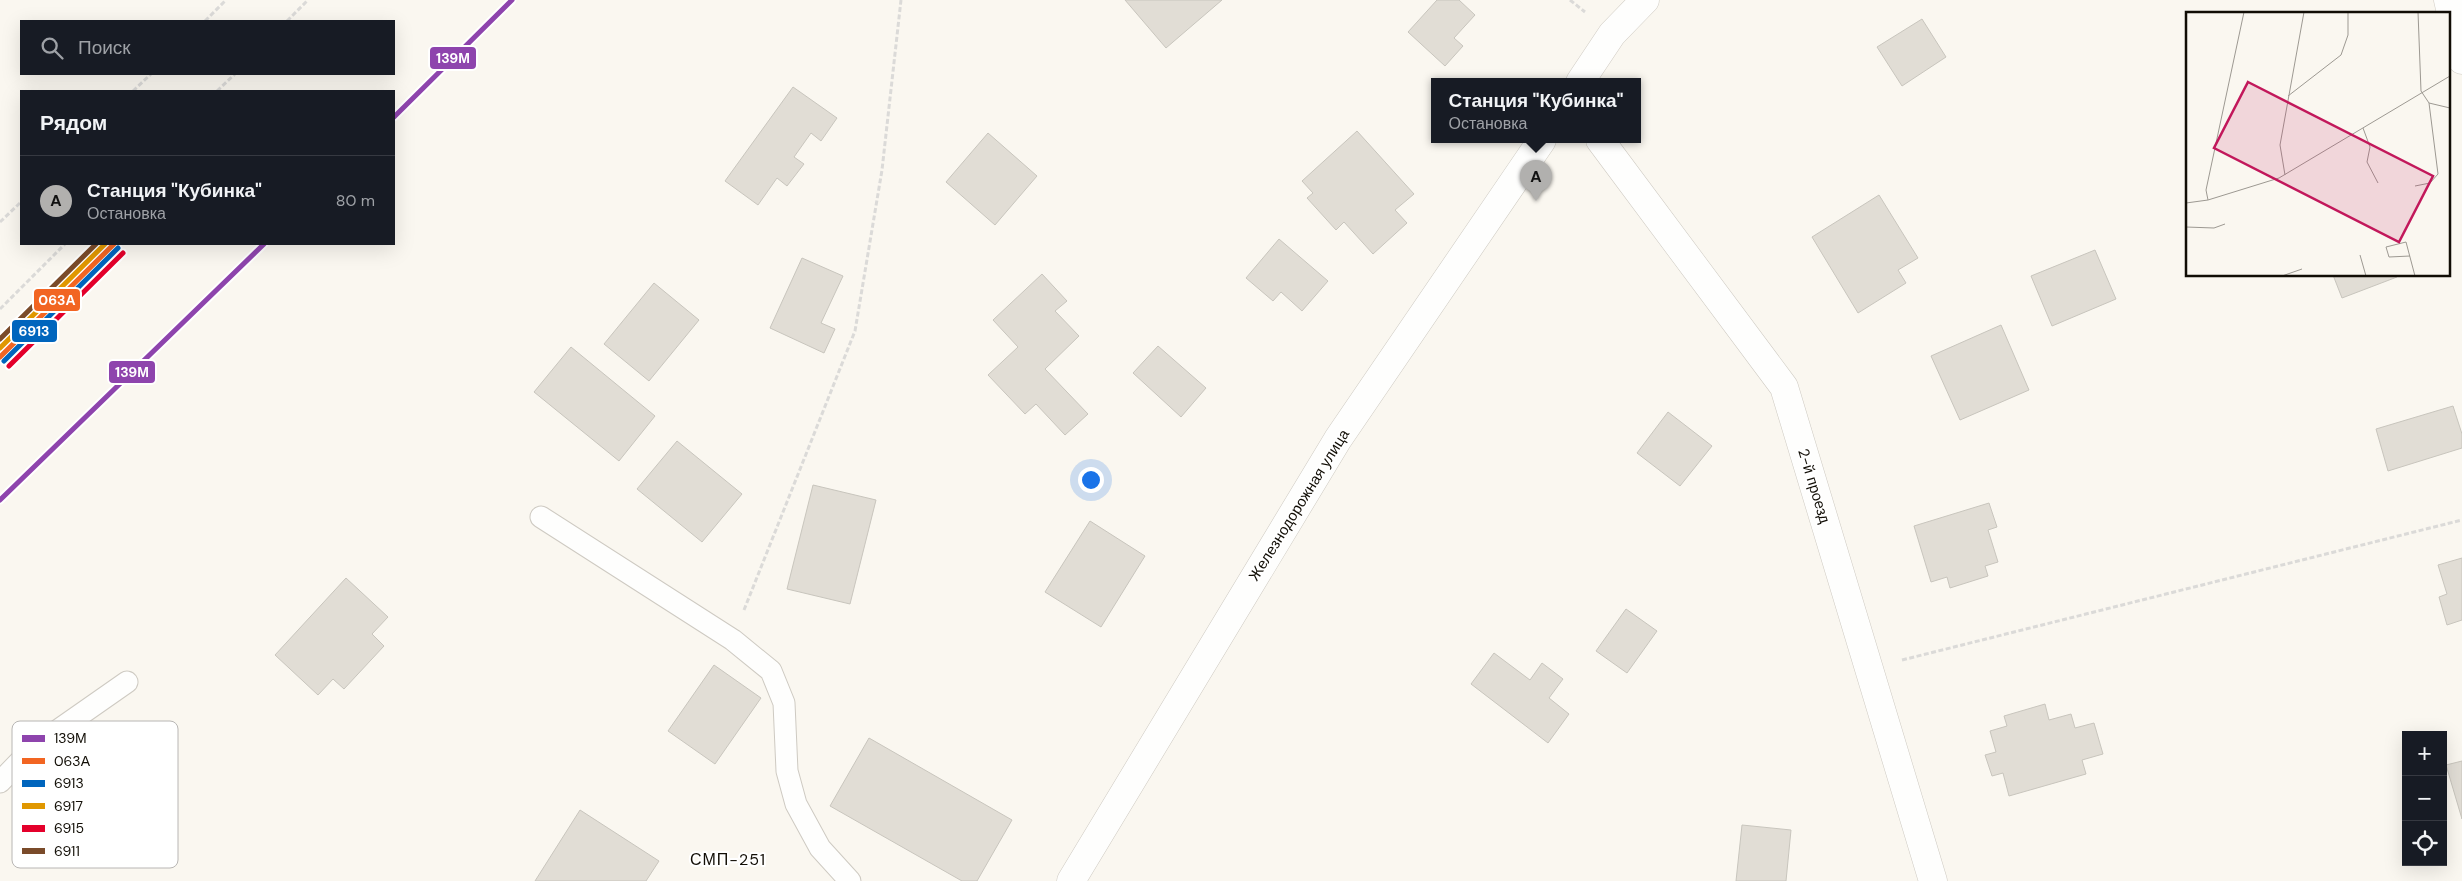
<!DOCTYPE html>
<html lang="ru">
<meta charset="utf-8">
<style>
:root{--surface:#171b24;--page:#20242c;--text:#f1f3f6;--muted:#9ea1a6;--line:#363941;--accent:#b1b0ae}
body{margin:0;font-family:"DM Sans",sans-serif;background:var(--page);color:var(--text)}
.controls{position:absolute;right:15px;bottom:15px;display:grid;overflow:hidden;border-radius:0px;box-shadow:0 5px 20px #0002}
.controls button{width:45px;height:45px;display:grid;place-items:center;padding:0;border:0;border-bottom:1px solid var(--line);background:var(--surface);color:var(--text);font:25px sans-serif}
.you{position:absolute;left:1090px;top:479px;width:18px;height:18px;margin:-12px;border:4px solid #fff;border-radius:50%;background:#1a73e8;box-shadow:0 0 0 8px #1a73e833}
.badge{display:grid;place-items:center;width:32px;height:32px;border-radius:50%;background:var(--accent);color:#111;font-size:16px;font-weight:700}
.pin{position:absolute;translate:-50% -41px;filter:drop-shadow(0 1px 2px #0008)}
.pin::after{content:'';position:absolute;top:26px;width:18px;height:15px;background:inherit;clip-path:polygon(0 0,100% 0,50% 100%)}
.popup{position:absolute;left:1431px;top:78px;width:210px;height:65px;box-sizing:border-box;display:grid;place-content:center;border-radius:0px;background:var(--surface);filter:drop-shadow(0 1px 4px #0005);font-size:16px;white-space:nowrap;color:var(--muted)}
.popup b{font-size:19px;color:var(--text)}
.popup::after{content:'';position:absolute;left:50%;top:100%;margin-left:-10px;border:10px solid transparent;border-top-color:var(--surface)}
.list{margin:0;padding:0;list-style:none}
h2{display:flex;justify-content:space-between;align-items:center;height:65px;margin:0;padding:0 20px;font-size:21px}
h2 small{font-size:16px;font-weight:400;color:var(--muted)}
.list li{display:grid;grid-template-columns:32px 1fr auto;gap:15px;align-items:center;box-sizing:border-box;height:90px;padding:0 20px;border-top:1px solid var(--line)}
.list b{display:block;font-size:19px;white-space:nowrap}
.list p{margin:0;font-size:16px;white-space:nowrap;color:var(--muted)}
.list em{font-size:16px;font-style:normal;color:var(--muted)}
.icon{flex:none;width:28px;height:28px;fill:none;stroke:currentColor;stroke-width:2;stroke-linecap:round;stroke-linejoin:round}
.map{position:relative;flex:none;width:2462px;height:881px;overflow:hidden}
.search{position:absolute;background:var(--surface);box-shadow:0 5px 20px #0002;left:20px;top:20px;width:375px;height:55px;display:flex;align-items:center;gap:12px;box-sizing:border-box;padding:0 18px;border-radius:0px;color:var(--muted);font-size:19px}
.panel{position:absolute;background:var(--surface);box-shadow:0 5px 20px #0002;left:20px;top:90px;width:375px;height:155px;border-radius:0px}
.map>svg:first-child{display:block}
.building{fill:#e1ddd5;stroke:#c8c5bd}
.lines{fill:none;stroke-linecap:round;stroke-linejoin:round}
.service-casing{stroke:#cecac2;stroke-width:23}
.minor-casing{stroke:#cecac2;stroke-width:29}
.tertiary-casing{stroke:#cecac2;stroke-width:29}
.path{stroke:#dbdad8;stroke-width:3;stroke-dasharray:5 2.5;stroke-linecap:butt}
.service{stroke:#fefefd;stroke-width:21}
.minor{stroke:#fefefd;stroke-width:28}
.tertiary{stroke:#fefefd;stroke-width:28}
.rail-1-casing{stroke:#fff;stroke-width:9}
.rail-2-casing{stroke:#fff;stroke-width:9}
.rail-3-casing{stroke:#fff;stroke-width:9}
.rail-4-casing{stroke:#fff;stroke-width:9}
.rail-5-casing{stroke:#fff;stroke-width:9}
.rail-6-casing{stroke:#fff;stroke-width:9}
.rail-1{stroke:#8e44ad;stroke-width:5}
.rail-2{stroke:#f26522;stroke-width:5}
.rail-3{stroke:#0065bd;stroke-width:5}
.rail-4{stroke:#e09700;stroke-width:5}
.rail-5{stroke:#e4002b;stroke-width:5}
.rail-6{stroke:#7a4b2a;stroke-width:5}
.labels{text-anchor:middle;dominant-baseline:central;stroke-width:4;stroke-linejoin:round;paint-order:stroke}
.street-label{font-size:15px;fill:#110d05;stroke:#fff}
.neighbourhood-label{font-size:16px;letter-spacing:1px;fill:#110d05;stroke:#fff}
.inset-road{fill:none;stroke:#9d9992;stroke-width:1}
.view{fill:#c2185b;fill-opacity:0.15;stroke:#c2185b;stroke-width:2.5}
.inset-edge{fill:none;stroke:#110d05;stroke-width:2.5}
.key{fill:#fff;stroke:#b8b6b4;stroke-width:1}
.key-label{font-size:14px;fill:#110d05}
.line-badge{stroke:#fff;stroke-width:2}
.badge-label{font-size:14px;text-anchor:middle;font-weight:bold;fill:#fff}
</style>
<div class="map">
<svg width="2462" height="881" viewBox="0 0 2462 881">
<rect width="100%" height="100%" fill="#faf7f0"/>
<path class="building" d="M 1125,0 L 1222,0 L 1166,48 Z
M 1437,0 L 1459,0 L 1475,15 L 1454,38 L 1463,46 L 1445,66 L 1408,32 Z
M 1922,19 L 1946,57 L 1902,86 L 1877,47 Z
M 793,87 L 837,118 L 821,141 L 811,133 L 794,157 L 804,164 L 787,186 L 777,178 L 758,205 L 725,181 Z
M 1357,131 L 1414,194 L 1395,210 L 1407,223 L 1373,254 L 1344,222 L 1336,230 L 1307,198 L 1313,193 L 1302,181 Z
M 988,133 L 1037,176 L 995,225 L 946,182 Z
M 1879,195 L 1918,258 L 1898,270 L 1906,283 L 1858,313 L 1812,237 Z
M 1279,239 L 1328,281 L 1302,311 L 1281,292 L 1273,301 L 1246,278 Z
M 2095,250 L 2116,299 L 2052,326 L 2031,276 Z
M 802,258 L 843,276 L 821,323 L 835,329 L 824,353 L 770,328 Z
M 1042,274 L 1067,301 L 1055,311 L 1079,336 L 1045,369 L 1088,414 L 1065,435 L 1036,404 L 1025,414 L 988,375 L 1018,347 L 993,320 Z
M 2333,275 L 2397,275 L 2397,277 L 2342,298 Z
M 654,283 L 699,320 L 649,381 L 604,344 Z
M 2001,325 L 2029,390 L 1960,420 L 1931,356 Z
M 1158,346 L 1206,388 L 1181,417 L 1133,373 Z
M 571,347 L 655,416 L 619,461 L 534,392 Z
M 2453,406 L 2462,434 L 2462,448 L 2388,471 L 2376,429 Z
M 1668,412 L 1712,446 L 1680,486 L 1637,453 Z
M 677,441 L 742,494 L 702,542 L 637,489 Z
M 813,485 L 876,500 L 850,604 L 787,589 Z
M 1989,503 L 1997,527 L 1988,530 L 1998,562 L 1985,566 L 1988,576 L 1950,588 L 1947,577 L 1931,582 L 1914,526 Z
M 1090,521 L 1145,556 L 1101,627 L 1045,592 Z
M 2462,558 L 2462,620 L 2447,625 L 2439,597 L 2447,594 L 2438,565 Z
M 346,578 L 388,617 L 372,634 L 384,646 L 344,689 L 333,679 L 318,695 L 275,655 Z
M 1626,609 L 1657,631 L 1627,673 L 1596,651 Z
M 1494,653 L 1530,680 L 1542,663 L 1563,679 L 1549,698 L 1569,714 L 1548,743 L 1471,684 Z
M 714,665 L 761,698 L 715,764 L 668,731 Z
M 2045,704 L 2049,720 L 2071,714 L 2075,728 L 2094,723 L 2103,754 L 2082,760 L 2086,774 L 2009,796 L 2003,773 L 1992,776 L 1985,755 L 1996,752 L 1990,731 L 2007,726 L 2004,716 Z
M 869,738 L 1012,820 L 977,881 L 962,881 L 830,806 Z
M 2462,761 L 2462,819 L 2446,765 Z
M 580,810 L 659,861 L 646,881 L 535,881 Z
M 1742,825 L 1791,830 L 1786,881 L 1736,881 Z"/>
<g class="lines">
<g class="service-casing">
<path id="service" d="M 541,517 L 733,640 L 771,671 L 784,703 L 787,771 L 796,804 L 820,848 L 850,881
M 0,782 L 34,747 L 127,682"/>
</g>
<g class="minor-casing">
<path id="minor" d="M 2448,0 L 2462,60
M 1600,140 L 1784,387 L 1933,881"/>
</g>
<g class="tertiary-casing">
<path id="tertiary" d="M 1580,82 L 1612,34 L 1645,0
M 1071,881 L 1338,439 L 1542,140"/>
</g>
<path class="path" d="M 1570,0 L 1585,12
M 205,21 L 226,0
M 287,21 L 308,0
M 133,91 L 151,74
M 217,91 L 235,74
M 0,222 L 21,202
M 0,309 L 65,244
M 744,610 L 855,331 L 882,170 L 901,0
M 1902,660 L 2462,520"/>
<use href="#service" class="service"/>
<use href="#minor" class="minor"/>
<use href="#tertiary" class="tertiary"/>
<g class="rail-1-casing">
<path id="rail-1" d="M 394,117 L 512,0
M 0,500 L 264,244"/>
</g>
<g class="rail-2-casing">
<path id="rail-2" d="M 0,357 L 114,244"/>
</g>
<g class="rail-3-casing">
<path id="rail-3" d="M 4,361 L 118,248"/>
</g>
<g class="rail-4-casing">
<path id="rail-4" d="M 0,348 L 105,244"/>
</g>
<g class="rail-5-casing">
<path id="rail-5" d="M 9,366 L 123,253"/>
</g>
<g class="rail-6-casing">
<path id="rail-6" d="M 0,339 L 96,244"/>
</g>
<use href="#rail-1" class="rail-1"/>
<use href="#rail-2" class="rail-2"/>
<use href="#rail-3" class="rail-3"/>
<use href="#rail-4" class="rail-4"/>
<use href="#rail-5" class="rail-5"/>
<use href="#rail-6" class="rail-6"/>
</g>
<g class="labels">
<g class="street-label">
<text transform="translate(1814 486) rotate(73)">2-й проезд</text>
<text transform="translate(1299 505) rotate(-58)">Железнодорожная улица</text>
</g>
<g class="neighbourhood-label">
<text x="728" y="859">СМП-251</text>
</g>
</g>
<g transform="translate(2186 12)">
<rect width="264" height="264" fill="#faf7f0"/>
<path class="inset-road" d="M 232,0 L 235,79 L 243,91 L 264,96M 102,84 L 155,43 L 162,23 L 162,0M 177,116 L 184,135 L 181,150 L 192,171M 99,163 L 94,133 L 118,0M 229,174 L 244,171 L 252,162 L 243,91M 22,188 L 20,178 L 58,0M 0,191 L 22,188 L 93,166 L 264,64M 0,215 L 28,216 L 39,212M 174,243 L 180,264M 224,244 L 203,245 L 200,235 L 220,230 L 229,264M 96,264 L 116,257"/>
<path class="view" d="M 62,70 L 247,164 L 213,230 L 28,136 Z"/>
<rect width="264" height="264" class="inset-edge"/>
</g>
<rect x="12" y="721" width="166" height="147" rx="8" class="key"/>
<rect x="22" y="735" width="23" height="7" fill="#8e44ad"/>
<rect x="22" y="758" width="23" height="6" fill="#f26522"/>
<rect x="22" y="780" width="23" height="7" fill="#0065bd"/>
<rect x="22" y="803" width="23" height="6" fill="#e09700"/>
<rect x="22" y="825" width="23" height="7" fill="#e4002b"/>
<rect x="22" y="848" width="23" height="6" fill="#7a4b2a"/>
<g class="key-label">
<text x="54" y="743">139М</text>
<text x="54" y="766">063А</text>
<text x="54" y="788">6913</text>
<text x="54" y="811">6917</text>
<text x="54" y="833">6915</text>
<text x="54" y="856">6911</text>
</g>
<g class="line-badge">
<rect x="429" y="46" width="48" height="24" rx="5" fill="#8e44ad"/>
<rect x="33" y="288" width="48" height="24" rx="5" fill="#f26522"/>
<rect x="11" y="319" width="47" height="24" rx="5" fill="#0065bd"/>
<rect x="108" y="360" width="48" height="24" rx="5" fill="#8e44ad"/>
</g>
<g class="badge-label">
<text x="453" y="63">139М</text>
<text x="57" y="305">063А</text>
<text x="34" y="336">6913</text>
<text x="132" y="377">139М</text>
</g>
</svg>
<div class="controls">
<button>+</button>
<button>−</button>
<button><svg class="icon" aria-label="locate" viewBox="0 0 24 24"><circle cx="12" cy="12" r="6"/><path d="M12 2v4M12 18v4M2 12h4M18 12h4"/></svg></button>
</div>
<div class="you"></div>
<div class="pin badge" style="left:1536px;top:201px">A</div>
<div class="popup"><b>Станция &quot;Кубинка&quot;</b>Остановка</div>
<div class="search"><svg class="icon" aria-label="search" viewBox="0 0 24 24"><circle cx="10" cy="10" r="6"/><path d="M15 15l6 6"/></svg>Поиск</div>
<section class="panel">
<h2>Рядом<small></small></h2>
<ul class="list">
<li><span class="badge">A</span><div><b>Станция &quot;Кубинка&quot;</b><p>Остановка</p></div><em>80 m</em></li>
</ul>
</section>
</div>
